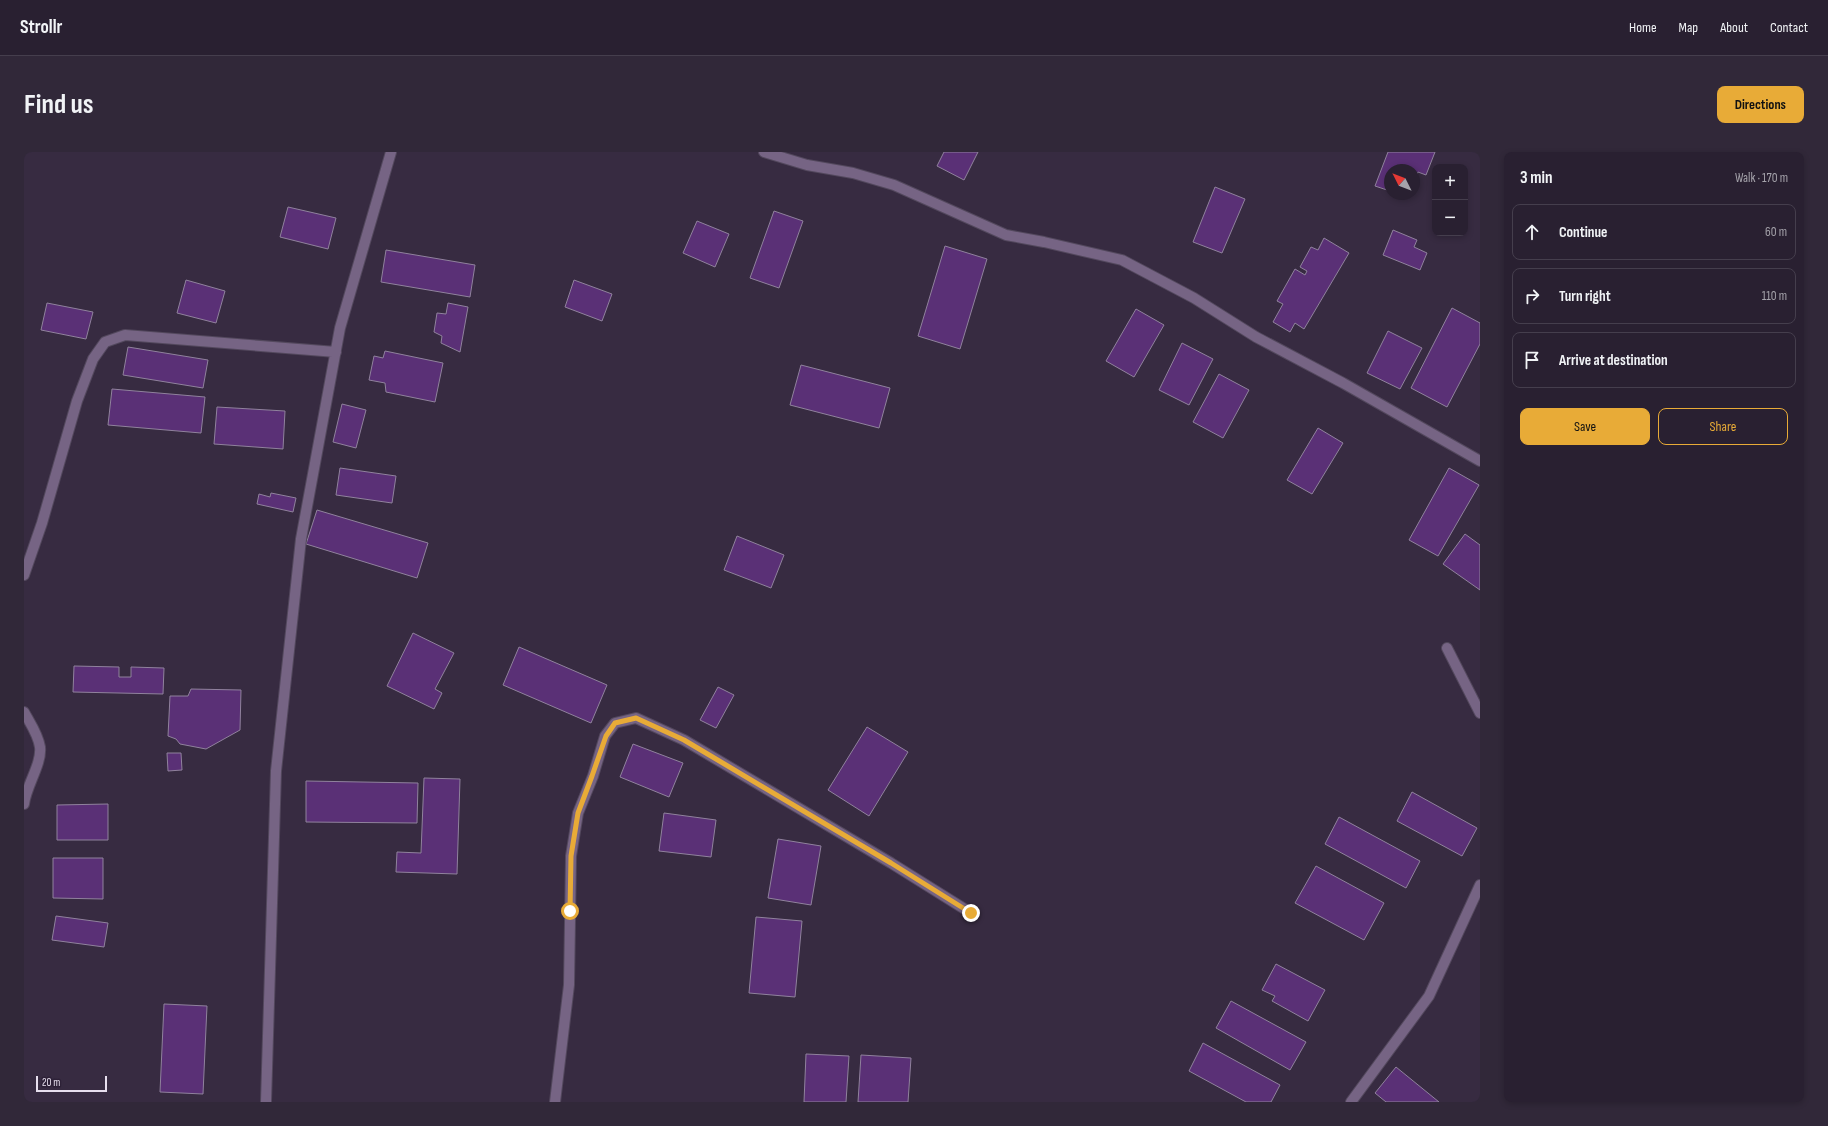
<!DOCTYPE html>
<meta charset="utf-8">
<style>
:root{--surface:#292031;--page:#312839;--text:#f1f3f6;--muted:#a5a3ab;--line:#453e4d;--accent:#e8ab37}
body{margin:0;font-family:"Sofia Sans Condensed",sans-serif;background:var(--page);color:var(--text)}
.controls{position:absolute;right:12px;top:12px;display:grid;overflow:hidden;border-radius:8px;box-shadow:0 2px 6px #0003}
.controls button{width:36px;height:36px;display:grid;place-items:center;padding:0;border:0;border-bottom:1px solid var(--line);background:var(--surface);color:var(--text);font:20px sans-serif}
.compass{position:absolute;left:1360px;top:12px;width:36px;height:36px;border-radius:50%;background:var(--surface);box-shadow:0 2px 6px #0003;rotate:312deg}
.scale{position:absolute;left:12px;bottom:10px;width:71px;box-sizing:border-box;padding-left:4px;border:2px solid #e7dfee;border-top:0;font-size:11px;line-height:14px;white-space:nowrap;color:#e7dfee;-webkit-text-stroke:3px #2d2137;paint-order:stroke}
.stop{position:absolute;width:12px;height:12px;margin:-9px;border:3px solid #e8ab37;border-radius:50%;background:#fff}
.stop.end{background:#e8ab37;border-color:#fff;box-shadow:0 1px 4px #0008}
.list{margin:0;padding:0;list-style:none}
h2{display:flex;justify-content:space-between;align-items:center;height:52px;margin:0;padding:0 16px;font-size:17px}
h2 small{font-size:13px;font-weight:400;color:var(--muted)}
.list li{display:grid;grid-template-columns:26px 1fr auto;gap:12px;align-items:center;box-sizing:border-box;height:56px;margin:0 8px 8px;padding:0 8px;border:1px solid var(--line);border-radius:8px}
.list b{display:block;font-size:15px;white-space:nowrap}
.list em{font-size:13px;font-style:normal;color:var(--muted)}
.actions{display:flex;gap:8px;padding:12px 16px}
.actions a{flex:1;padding:9px 0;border:1px solid var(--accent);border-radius:8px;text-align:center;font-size:14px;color:var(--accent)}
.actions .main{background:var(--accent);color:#111}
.icon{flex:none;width:22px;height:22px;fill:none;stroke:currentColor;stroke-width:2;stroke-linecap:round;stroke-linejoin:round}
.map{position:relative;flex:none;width:1456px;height:950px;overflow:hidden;border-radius:8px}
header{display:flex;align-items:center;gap:24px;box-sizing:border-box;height:56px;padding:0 20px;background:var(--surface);border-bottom:1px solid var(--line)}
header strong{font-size:19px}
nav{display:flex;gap:22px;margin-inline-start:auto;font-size:14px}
.intro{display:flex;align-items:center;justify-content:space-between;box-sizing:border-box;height:96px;padding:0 24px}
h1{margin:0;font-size:28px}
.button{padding:10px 18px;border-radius:8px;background:var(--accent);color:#111;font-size:14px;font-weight:700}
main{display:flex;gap:24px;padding:0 24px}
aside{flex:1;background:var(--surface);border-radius:8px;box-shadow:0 2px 6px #0003}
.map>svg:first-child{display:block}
.building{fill:#5a3076;stroke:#90829d}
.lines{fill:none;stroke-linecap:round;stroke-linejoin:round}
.minor-casing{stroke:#53485d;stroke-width:12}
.minor{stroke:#766484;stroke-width:10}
.route{stroke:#e8ab37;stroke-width:5}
</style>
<header>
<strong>Strollr</strong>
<nav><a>Home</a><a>Map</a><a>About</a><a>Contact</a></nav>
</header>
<div class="intro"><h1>Find us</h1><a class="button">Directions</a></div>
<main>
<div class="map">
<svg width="1456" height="950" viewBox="0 0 1456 950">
<rect width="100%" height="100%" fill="#372b41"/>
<path class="building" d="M 920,0 L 954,0 L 940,28 L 913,14 Z
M 1364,0 L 1411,0 L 1402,23 L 1394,20 L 1390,30 L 1390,18 L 1366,18 L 1366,39 L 1351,34 Z
M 1191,35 L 1221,47 L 1198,101 L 1169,90 Z
M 264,55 L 312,66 L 304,97 L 256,85 Z
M 750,59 L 779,69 L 755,136 L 726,126 Z
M 673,69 L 705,82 L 691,115 L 659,101 Z
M 1369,78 L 1393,88 L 1390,95 L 1403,101 L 1396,118 L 1359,103 Z
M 1300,86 L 1325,101 L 1280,177 L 1271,171 L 1266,180 L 1249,170 L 1259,152 L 1253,149 L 1271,117 L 1281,123 L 1283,119 L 1276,115 L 1287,95 L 1294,98 Z
M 921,94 L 963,107 L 936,197 L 894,184 Z
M 362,98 L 451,113 L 446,145 L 357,130 Z
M 162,128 L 201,139 L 192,171 L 153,161 Z
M 550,128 L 588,142 L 578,169 L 541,155 Z
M 23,151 L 69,160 L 62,187 L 17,178 Z
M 424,151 L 444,155 L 436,200 L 417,191 L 418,184 L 410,180 L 413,161 L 422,162 Z
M 1428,156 L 1456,171 L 1456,192 L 1423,255 L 1387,236 Z
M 1112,157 L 1140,173 L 1110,225 L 1082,209 Z
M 1364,179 L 1398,196 L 1376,237 L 1343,221 Z
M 1158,191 L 1189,207 L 1165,253 L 1135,238 Z
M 104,195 L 184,208 L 179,236 L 99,223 Z
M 361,199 L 419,211 L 411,250 L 362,240 L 361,231 L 345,228 L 350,204 L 359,206 Z
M 777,213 L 866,236 L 855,276 L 766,253 Z
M 1195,222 L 1225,238 L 1199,286 L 1169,270 Z
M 88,237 L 181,245 L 177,281 L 84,273 Z
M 318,252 L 342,258 L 332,296 L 309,290 Z
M 193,255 L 261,259 L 259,297 L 190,292 Z
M 1294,276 L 1319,291 L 1288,342 L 1263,328 Z
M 316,316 L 372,324 L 368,351 L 312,343 Z
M 1425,316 L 1455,333 L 1414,404 L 1385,388 Z
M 247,341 L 272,346 L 269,360 L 233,352 L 235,342 L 246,345 Z
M 293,358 L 404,391 L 393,426 L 282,392 Z
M 1441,382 L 1456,393 L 1456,438 L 1419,412 Z
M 713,384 L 760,403 L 747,436 L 700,418 Z
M 389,481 L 430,501 L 411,537 L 418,541 L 410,557 L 363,534 Z
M 495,495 L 583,533 L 567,571 L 479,533 Z
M 50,514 L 95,515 L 95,525 L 107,525 L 107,515 L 140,516 L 139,542 L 49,540 Z
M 694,535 L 710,543 L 692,576 L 676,568 Z
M 167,537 L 217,538 L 216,578 L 182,597 L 156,592 L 152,587 L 144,584 L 146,544 L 164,544 Z
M 843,575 L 884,600 L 845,664 L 804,638 Z
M 609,592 L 659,611 L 645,645 L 596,625 Z
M 143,601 L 157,601 L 158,618 L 144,619 Z
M 400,626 L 436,627 L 433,722 L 372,720 L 373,700 L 397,701 Z
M 282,629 L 394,631 L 393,671 L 282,670 Z
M 1388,640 L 1453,676 L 1438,704 L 1373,669 Z
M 84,652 L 84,688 L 33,688 L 33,653 Z
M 640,661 L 692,668 L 687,705 L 635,699 Z
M 1315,665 L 1396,709 L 1382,736 L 1301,692 Z
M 754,687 L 797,694 L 787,753 L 744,746 Z
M 29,706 L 79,706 L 79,747 L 29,746 Z
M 1292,714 L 1360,751 L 1340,788 L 1271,751 Z
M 32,764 L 84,771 L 80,795 L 28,788 Z
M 732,765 L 778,769 L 771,845 L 725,841 Z
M 1252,812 L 1301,838 L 1284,869 L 1248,849 L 1251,844 L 1238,838 Z
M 1207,849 L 1282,890 L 1266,918 L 1192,876 Z
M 140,852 L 183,854 L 179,942 L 136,940 Z
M 1179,891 L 1256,933 L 1247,950 L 1222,950 L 1165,919 Z
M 782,902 L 825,904 L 822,950 L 780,950 Z
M 837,903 L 887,906 L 884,950 L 834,950 Z
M 1372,915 L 1415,950 L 1362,950 L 1351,941 Z"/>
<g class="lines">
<g class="minor-casing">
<path id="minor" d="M 740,0 L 783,13 L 829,21 L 870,33 L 982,83 L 1020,90 L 1098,108 L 1170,146 L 1232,185 L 1319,231 L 1456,309
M 0,423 L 18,371 L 53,249 L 69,207 L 81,190 L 101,183 L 312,200
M 1423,496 L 1456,561
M 0,560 C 6,571 14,582 16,595 C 18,612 2,634 0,652
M 242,950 L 252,619 L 277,387 L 316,176 L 367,0
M 531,950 L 545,833 L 547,704 L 554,661 L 569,624 L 581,584 L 591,571 L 612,566 L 660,588 L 867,711 L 947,761
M 1327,950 L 1405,844 L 1456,733"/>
</g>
<use href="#minor" class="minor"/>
</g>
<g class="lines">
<path class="route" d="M 546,759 L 547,704 L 554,661 L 568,624 L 582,584 L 591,571 L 612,566 L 660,588 L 867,711 L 947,761"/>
</g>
</svg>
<div class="controls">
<button>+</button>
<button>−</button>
</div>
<svg class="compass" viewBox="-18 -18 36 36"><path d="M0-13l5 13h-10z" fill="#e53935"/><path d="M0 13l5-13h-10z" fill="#a5a3ab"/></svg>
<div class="scale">20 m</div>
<div class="stop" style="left:546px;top:759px"></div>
<div class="stop end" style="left:947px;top:761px"></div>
</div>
<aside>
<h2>3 min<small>Walk · 170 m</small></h2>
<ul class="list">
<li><svg class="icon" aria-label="ahead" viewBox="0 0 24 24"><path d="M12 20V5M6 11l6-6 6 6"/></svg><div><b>Continue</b></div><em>60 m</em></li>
<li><svg class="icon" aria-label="right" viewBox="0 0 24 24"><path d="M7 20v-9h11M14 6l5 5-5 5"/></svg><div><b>Turn right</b></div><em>110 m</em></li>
<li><svg class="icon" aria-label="arrive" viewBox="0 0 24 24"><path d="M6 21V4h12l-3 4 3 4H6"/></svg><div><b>Arrive at destination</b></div></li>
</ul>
<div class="actions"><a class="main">Save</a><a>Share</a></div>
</aside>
</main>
